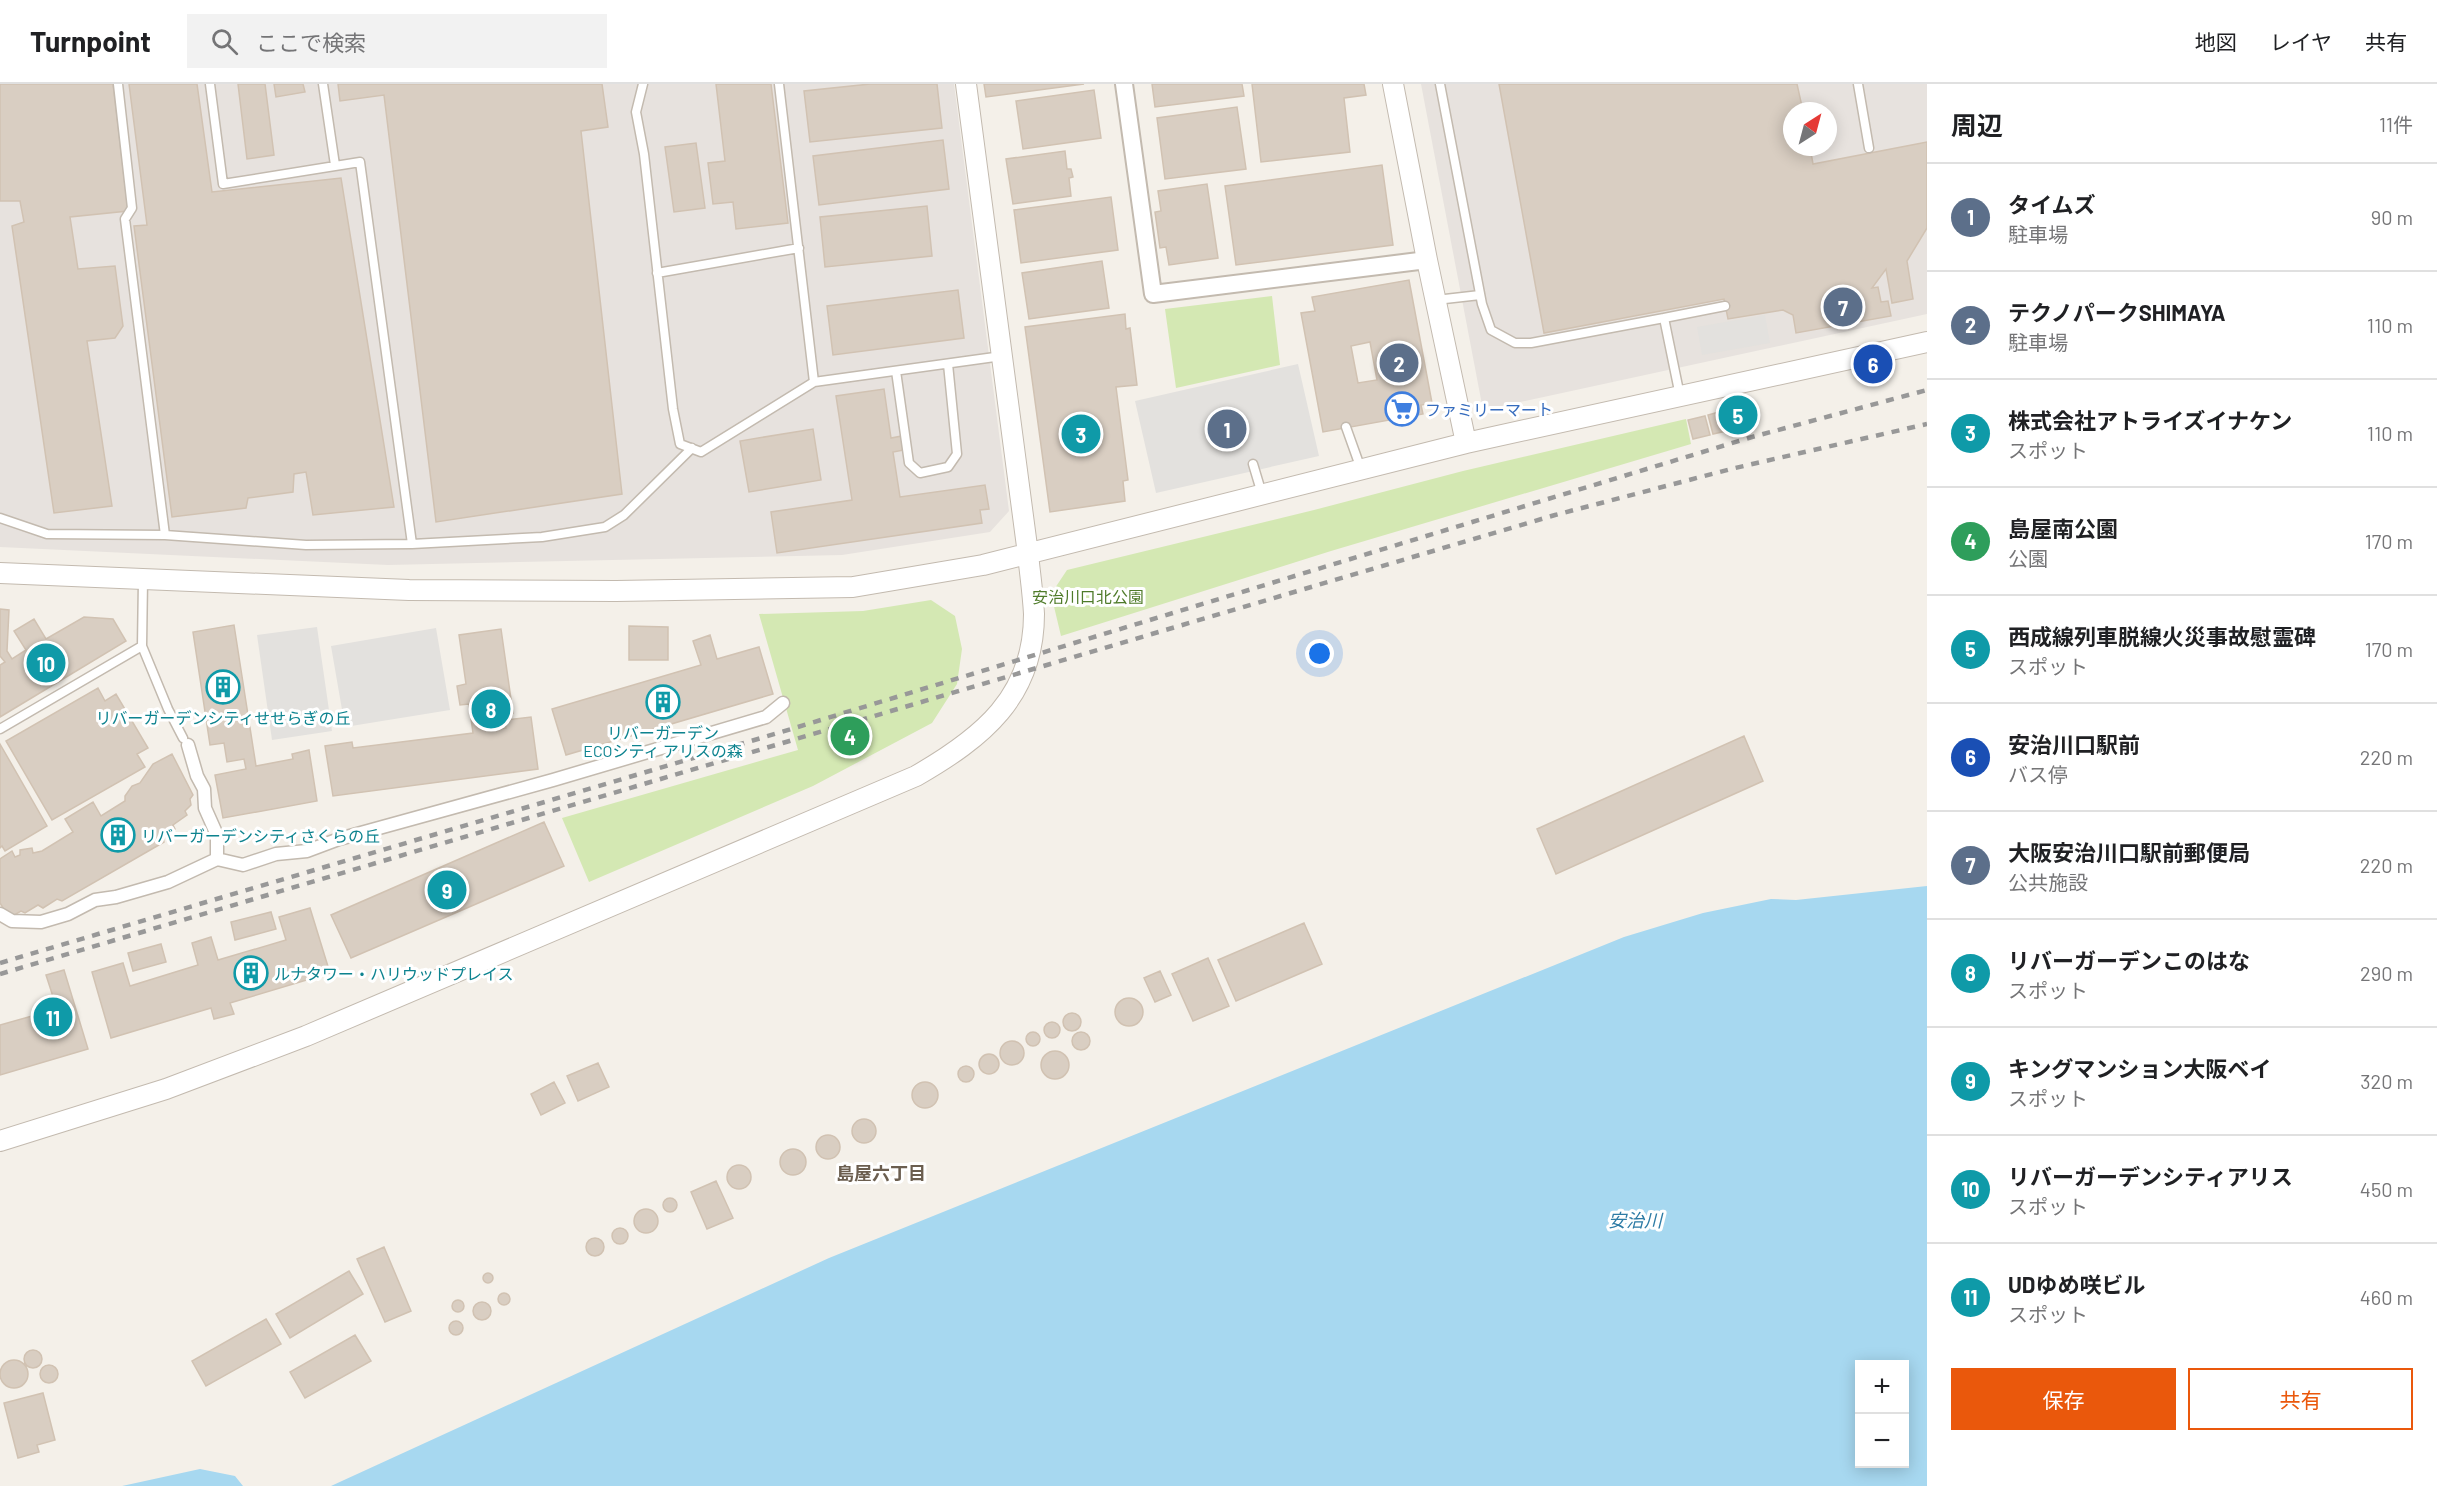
<!DOCTYPE html>
<html lang="ja">
<meta charset="utf-8">
<style>
:root{--surface:#fff;--page:#f2f2f2;--text:#202124;--muted:#757577;--line:#e0e0e0;--accent:#ea580c}
body{margin:0;font-family:Barlow,"Noto Sans JP",sans-serif;background:var(--page);color:var(--text)}
.controls{position:absolute;right:18px;bottom:18px;display:grid;overflow:hidden;border-radius:0px;box-shadow:0 3px 15px #0003}
.controls button{width:54px;height:54px;display:grid;place-items:center;padding:0;border:0;border-bottom:2px solid var(--line);background:var(--surface);color:var(--text);font:30px sans-serif}
.compass{position:absolute;left:1783px;top:18px;width:54px;height:54px;border-radius:50%;background:var(--surface);box-shadow:0 3px 15px #0003;rotate:36deg}
.you{position:absolute;left:1320px;top:570px;width:21px;height:21px;margin:-15px;border:4px solid #fff;border-radius:50%;background:#1a73e8;box-shadow:0 0 0 9px #1a73e833}
.badge{display:grid;place-items:center;width:39px;height:39px;border-radius:50%;background:var(--accent);color:#fff;font-size:20px;font-weight:700}
.pin{position:absolute;translate:-50% -50%;border:3px solid #fff;box-shadow:0 2px 6px #0006}
.list{margin:0;padding:0;list-style:none}
h2{display:flex;justify-content:space-between;align-items:center;height:78px;margin:0;padding:0 24px;font-size:26px}
h2 small{font-size:20px;font-weight:400;color:var(--muted)}
.list li{display:grid;grid-template-columns:39px 1fr auto;gap:18px;align-items:center;box-sizing:border-box;height:108px;padding:0 24px;border-top:2px solid var(--line)}
.list b{display:block;font-size:22px;white-space:nowrap}
.list p{margin:0;font-size:20px;white-space:nowrap;color:var(--muted)}
.list em{font-size:20px;font-style:normal;color:var(--muted)}
.actions{display:flex;gap:12px;padding:18px 24px}
.actions a{flex:1;padding:14px 0;border:2px solid var(--accent);border-radius:0px;text-align:center;font-size:21px;color:var(--accent)}
.actions .main{background:var(--accent);color:#fff}
.icon{flex:none;width:33px;height:33px;fill:none;stroke:currentColor;stroke-width:2;stroke-linecap:round;stroke-linejoin:round}
.map{position:relative;flex:none;width:1927px;height:1402px;overflow:hidden}
header{display:flex;align-items:center;gap:36px;box-sizing:border-box;height:84px;padding:0 30px;background:var(--surface);border-bottom:2px solid var(--line)}
header strong{font-size:28px}
nav{display:flex;gap:33px;margin-inline-start:auto;font-size:21px}
.search{width:420px;height:54px;background:var(--page);display:flex;align-items:center;gap:15px;box-sizing:border-box;padding:0 21px;border-radius:0px;color:var(--muted);font-size:22px}
main{display:flex}
aside{flex:1;background:var(--surface)}
.map>svg:first-child{display:block}
.industrial{fill:#e7e2de;fill-rule:evenodd}
.green{fill:#d4e8b3}
.parking{fill:#e3e1de}
.water{fill:#a7d8f0;fill-rule:evenodd}
.building{fill:#d9cec2;stroke:#d1c2b2;stroke-width:1.5;fill-rule:evenodd}
.lines{fill:none;stroke-linecap:round;stroke-linejoin:round}
.service-casing{stroke:#c3baaf;stroke-width:11}
.pedestrian-casing{stroke:#c3baaf;stroke-width:15}
.minor-casing{stroke:#c3baaf;stroke-width:20}
.tertiary-casing{stroke:#c3baaf;stroke-width:22}
.service{stroke:#fff;stroke-width:8}
.pedestrian{stroke:#fff;stroke-width:12}
.minor{stroke:#fff;stroke-width:16}
.tertiary{stroke:#fff;stroke-width:20}
.rail{stroke:#989898;stroke-width:4.5;stroke-dasharray:8 8;stroke-linecap:butt}
.labels{text-anchor:middle;dominant-baseline:central;stroke-width:6;stroke-linejoin:round;paint-order:stroke}
.shop-label{font-size:16px;fill:#366cbe;stroke:#fff;text-anchor:start}
.park-label{font-size:16px;fill:#4f7b2a;stroke:#fff}
.culture-label{font-size:16px;fill:#0d838f;stroke:#fff}
.neighbourhood-label{font-size:18px;font-weight:bold;fill:#6b5e4f;stroke:#fff}
.water-label{font-size:18px;font-style:italic;fill:#2d7ba5;stroke:#fff}
</style>
<header>
<strong>Turnpoint</strong>
<div class="search"><svg class="icon" aria-label="search" viewBox="0 0 24 24"><circle cx="10" cy="10" r="6"/><path d="M15 15l6 6"/></svg>ここで検索</div>
<nav><a>地図</a><a>レイヤ</a><a>共有</a></nav>
</header>
<main>
<div class="map">
<svg width="1927" height="1402" viewBox="0 0 1927 1402">
<rect width="100%" height="100%" fill="#f4f0e9"/>
<path class="industrial" d="M 0,0 L 954,0 L 1009,427 L 990,448 L 842,471 L 388,481 L 0,463 Z
M 1421,0 L 1927,0 L 1927,230 L 1483,326 ZM 1792,27 L 1828,27 L 1828,63 L 1792,63 Z"/>
<path class="green" d="M 1272,212 L 1280,281 L 1176,304 L 1165,225 Z
M 1686,335 L 1691,360 L 1331,467 L 1061,552 L 1051,510 L 1067,486 L 1314,426 L 1463,387 Z
M 931,516 L 955,532 L 962,565 L 957,600 L 932,639 L 813,702 L 589,798 L 562,734 L 798,666 L 759,530 L 863,527 Z"/>
<path class="parking" d="M 1765,231 L 1770,259 L 1702,271 L 1697,243 Z
M 1298,280 L 1319,372 L 1156,409 L 1135,317 Z
M 317,543 L 332,647 L 272,656 L 257,551 Z
M 436,544 L 450,626 L 345,643 L 331,562 Z"/>
<path class="water" d="M 1927,802 L 1927,1402 L 331,1402 L 829,1174 L 1624,853 L 1703,829 L 1771,815 L 1796,816 ZM 1860,1280 L 1904,1280 L 1904,1380 L 1860,1380 Z
M 200,1385 L 235,1392 L 243,1402 L 122,1402 Z"/>
<path class="building" d="M 0,0 L 113,0 L 128,127 L 70,133 L 78,185 L 115,182 L 123,242 L 115,254 L 87,257 L 112,422 L 54,429 L 12,142 L 24,138 L 20,117 L 0,117 Z
M 129,0 L 197,0 L 212,108 L 341,94 L 394,423 L 313,431 L 306,388 L 294,390 L 293,408 L 248,414 L 246,424 L 172,433 L 134,142 L 147,141 Z
M 238,0 L 265,0 L 274,71 L 247,75 Z
M 274,0 L 303,0 L 305,8 L 276,13 Z
M 338,0 L 602,0 L 608,43 L 581,47 L 622,410 L 436,438 L 384,11 L 340,17 Z
M 716,0 L 771,0 L 788,139 L 736,145 L 733,118 L 713,120 L 708,79 L 725,77 Z
M 870,0 L 937,0 L 942,44 L 810,58 L 804,7 Z
M 984,0 L 1084,0 L 986,13 Z
M 1152,0 L 1242,0 L 1244,12 L 1155,23 Z
M 1252,0 L 1364,0 L 1366,11 L 1344,14 L 1350,68 L 1261,78 Z
M 1499,0 L 1797,0 L 1803,27 L 1792,27 L 1792,63 L 1810,63 L 1813,80 L 1927,58 L 1927,144 L 1907,177 L 1913,215 L 1892,219 L 1886,185 L 1872,204 L 1878,203 L 1881,218 L 1888,217 L 1891,232 L 1796,249 L 1793,231 L 1783,226 L 1728,235 L 1724,215 L 1544,249 Z
M 1094,6 L 1101,54 L 1023,65 L 1016,17 Z
M 1237,23 L 1246,85 L 1165,95 L 1157,34 Z
M 943,56 L 949,105 L 819,121 L 813,72 Z
M 696,59 L 705,124 L 674,128 L 665,63 Z
M 1065,67 L 1067,85 L 1071,85 L 1073,93 L 1069,94 L 1071,112 L 1013,120 L 1006,75 Z
M 1382,81 L 1393,161 L 1236,181 L 1225,102 Z
M 1207,100 L 1218,174 L 1169,181 L 1166,163 L 1160,164 L 1155,128 L 1161,127 L 1158,107 Z
M 1111,113 L 1118,166 L 1021,179 L 1014,126 Z
M 927,122 L 932,172 L 825,183 L 820,133 Z
M 1102,177 L 1109,224 L 1029,235 L 1022,189 Z
M 1409,196 L 1432,319 L 1421,321 L 1423,330 L 1323,348 L 1301,229 L 1315,227 L 1312,213 ZM 1370,258 L 1377,296 L 1358,299 L 1351,262 Z
M 958,206 L 964,254 L 833,271 L 827,222 Z
M 1125,230 L 1126,245 L 1130,244 L 1137,301 L 1116,303 L 1128,396 L 1123,397 L 1125,417 L 1050,428 L 1025,243 Z
M 884,305 L 891,354 L 902,352 L 904,366 L 893,368 L 900,413 L 985,401 L 989,425 L 980,426 L 982,439 L 777,469 L 771,428 L 852,416 L 836,312 Z
M 1726,326 L 1731,346 L 1713,350 L 1708,331 Z
M 1705,332 L 1710,351 L 1693,355 L 1688,336 Z
M 813,345 L 821,396 L 749,408 L 740,357 Z
M 0,525 L 9,526 L 7,567 L 12,575 L 26,566 L 14,547 L 34,535 L 46,555 L 84,533 L 113,535 L 126,557 L 0,633 L 0,581 L 5,578 L 0,572 Z
M 234,541 L 256,682 L 293,675 L 292,670 L 309,666 L 317,717 L 223,734 L 215,691 L 246,685 L 244,675 L 227,678 L 224,659 L 210,661 L 193,548 Z
M 629,542 L 668,543 L 668,576 L 629,576 Z
M 501,545 L 513,629 L 482,633 L 483,639 L 497,637 L 498,645 L 506,644 L 505,636 L 531,633 L 538,685 L 333,712 L 325,662 L 352,658 L 353,664 L 473,649 L 469,620 L 460,621 L 457,602 L 466,600 L 459,551 Z
M 710,551 L 717,575 L 759,563 L 773,610 L 566,671 L 552,625 L 701,581 L 693,557 Z
M 98,604 L 105,617 L 116,610 L 148,664 L 137,670 L 145,683 L 52,736 L 6,657 Z
M 1744,652 L 1763,697 L 1556,790 L 1537,745 Z
M 0,660 L 47,742 L 5,767 L 2,762 L 0,764 Z
M 172,670 L 193,711 L 190,715 L 191,721 L 185,727 L 187,731 L 173,741 L 175,745 L 163,753 L 164,758 L 62,817 L 57,815 L 43,824 L 38,821 L 25,829 L 21,827 L 9,834 L 0,819 L 0,775 L 12,767 L 15,773 L 20,771 L 20,766 L 32,764 L 33,769 L 42,767 L 73,748 L 65,735 L 93,718 L 101,732 L 125,717 L 125,712 L 132,702 L 140,699 L 153,680 Z
M 544,738 L 564,782 L 351,874 L 331,831 Z
M 310,824 L 330,889 L 230,919 L 234,930 L 214,935 L 211,924 L 111,954 L 92,888 L 123,879 L 130,902 L 198,881 L 192,859 L 211,853 L 218,876 L 286,856 L 279,833 Z
M 271,828 L 276,845 L 235,856 L 231,838 Z
M 1304,839 L 1322,880 L 1236,917 L 1218,876 Z
M 161,860 L 166,878 L 133,887 L 128,869 Z
M 1208,874 L 1229,922 L 1193,937 L 1172,890 Z
M 64,886 L 88,965 L 0,991 L 0,941 L 57,925 L 46,891 Z
M 1160,887 L 1171,911 L 1155,918 L 1144,894 Z
M1115 928a14 14 0 1 1 28 0a14 14 0 1 1-28 0Z
M1063 938a9 9 0 1 1 18 0a9 9 0 1 1-18 0Z
M1044 946a8 8 0 1 1 16 0a8 8 0 1 1-16 0Z
M1026 955a7 7 0 1 1 14 0a7 7 0 1 1-14 0Z
M1072 957a9 9 0 1 1 18 0a9 9 0 1 1-18 0Z
M1000 969a12 12 0 1 1 24 0a12 12 0 1 1-24 0Z
M1041 981a14 14 0 1 1 28 0a14 14 0 1 1-28 0Z
M979 980a10 10 0 1 1 20 0a10 10 0 1 1-20 0Z
M 598,979 L 609,1003 L 578,1017 L 567,992 Z
M958 990a8 8 0 1 1 16 0a8 8 0 1 1-16 0Z
M 554,998 L 565,1019 L 541,1031 L 531,1010 Z
M912 1011a13 13 0 1 1 26 0a13 13 0 1 1-26 0Z
M852 1047a12 12 0 1 1 24 0a12 12 0 1 1-24 0Z
M816 1063a12 12 0 1 1 24 0a12 12 0 1 1-24 0Z
M780 1078a13 13 0 1 1 26 0a13 13 0 1 1-26 0Z
M727 1093a12 12 0 1 1 24 0a12 12 0 1 1-24 0Z
M 716,1097 L 733,1134 L 707,1145 L 691,1108 Z
M663 1121a7 7 0 1 1 14 0a7 7 0 1 1-14 0Z
M634 1137a12 12 0 1 1 24 0a12 12 0 1 1-24 0Z
M612 1152a8 8 0 1 1 16 0a8 8 0 1 1-16 0Z
M586 1163a9 9 0 1 1 18 0a9 9 0 1 1-18 0Z
M 384,1163 L 411,1227 L 385,1238 L 357,1175 Z
M 349,1187 L 363,1210 L 290,1254 L 276,1230 Z
M483 1194a5 5 0 1 1 10 0a5 5 0 1 1-10 0Z
M498 1215a6 6 0 1 1 12 0a6 6 0 1 1-12 0Z
M452 1222a6 6 0 1 1 12 0a6 6 0 1 1-12 0Z
M473 1227a9 9 0 1 1 18 0a9 9 0 1 1-18 0Z
M 266,1235 L 281,1260 L 206,1302 L 192,1277 Z
M449 1244a7 7 0 1 1 14 0a7 7 0 1 1-14 0Z
M 355,1251 L 371,1277 L 305,1314 L 290,1288 Z
M24 1275a9 9 0 1 1 18 0a9 9 0 1 1-18 0Z
M0 1290a14 14 0 1 1 28 0a14 14 0 1 1-28 0Z
M40 1290a9 9 0 1 1 18 0a9 9 0 1 1-18 0Z
M 43,1309 L 55,1356 L 37,1361 L 39,1368 L 18,1374 L 4,1319 Z"/>
<g class="lines">
<g class="service-casing">
<path id="service" d="M 118,0 L 132,124 L 125,135 L 165,451
M 210,0 L 223,100 L 360,78 L 412,460
M 323,0 L 335,81
M 643,0 L 636,28 L 644,70 L 673,325 L 680,360 L 701,368 L 814,298 L 1002,272
M 779,0 L 814,298
M 1440,0 L 1482,220 L 1491,246 L 1515,259 L 1531,259 L 1664,234 L 1680,312
M 1858,0 L 1869,64
M 657,189 L 799,164
M 1436,216 L 1480,211
M 1664,234 L 1725,222
M 896,287 L 909,379 L 920,389 L 948,383 L 957,370 L 948,280
M 1346,343 L 1361,385
M 1253,380 L 1262,410
M 0,434 L 47,450 L 165,451 L 306,461 L 412,460 L 542,453 L 605,443 L 624,431 L 692,364
M 143,496 L 142,562 L 168,625 L 183,654
M 0,645 L 142,562"/>
</g>
<g class="pedestrian-casing">
<path id="pedestrian" d="M 188,661 L 197,692 L 204,705 L 205,724 L 217,751 L 217,775
M 0,830 L 12,837 L 41,838 L 68,830 L 95,816 L 116,813 L 168,798 L 217,775 L 243,781 L 276,770 L 307,767 L 339,755 L 553,696 L 766,633 L 783,619"/>
</g>
<g class="minor-casing">
<path id="minor" d="M 1124,0 L 1153,210 L 1427,176"/>
</g>
<g class="tertiary-casing">
<path id="tertiary" d="M 1393,0 L 1427,176 L 1466,359
M 0,489 L 409,506 L 616,507 L 853,503 L 983,481 L 1466,359 L 1927,258
M 0,1057 L 166,1005 L 306,952 L 916,692 C 982,654 1034,613 1034,530 C 1033,510 1030,490 1028,470 L 966,0"/>
</g>
<use href="#service" class="service"/>
<use href="#pedestrian" class="pedestrian"/>
<use href="#minor" class="minor"/>
<use href="#tertiary" class="tertiary"/>
<path class="rail" d="M 0,879 L 778,649 L 1752,353 L 1927,306
M 0,890 L 1555,431 L 1735,384 L 1927,340"/>
</g>
<defs>
<g id="supermarket-ring" transform="scale(1.725)"><circle r="9.5" fill="#fff" stroke="#3f7fe0" stroke-width="1.5"/><path d="M-6-5.5h2.5l.6 2H6L4.5 2H-2.5L-4.4-4H-6ZM-1.5 3.2a1.3 1.3 0 1 0 .1 0ZM3 3.2a1.3 1.3 0 1 0 .1 0Z" fill="#3f7fe0"/></g>
<g id="building-ring" transform="scale(1.725)"><circle r="9.5" fill="#fff" stroke="#0f9aa8" stroke-width="1.5"/><path d="M-4-6H4V6H1V3H-1V6H-4ZM-2.5-4.3h1.7v1.8h-1.7ZM.8-4.3h1.7v1.8H.8ZM-2.5-1h1.7V.8h-1.7ZM.8-1h1.7V.8H.8Z" fill="#0f9aa8"/></g>
</defs>
<g fill-rule="evenodd">
<use href="#supermarket-ring" x="1402" y="325"/>
<use href="#building-ring" x="223" y="603"/>
<use href="#building-ring" x="663" y="618"/>
<use href="#building-ring" x="118" y="751"/>
<use href="#building-ring" x="251" y="889"/>
</g>
<g class="labels">
<g class="shop-label">
<text x="1425" y="325">ファミリーマート</text>
</g>
<g class="park-label">
<text x="1088" y="512">安治川口北公園</text>
</g>
<g class="culture-label">
<text x="223" y="633">リバーガーデンシティせせらぎの丘</text>
<text x="663" y="648">リバーガーデン<tspan x="663" dy="18">ECOシティ アリスの森</tspan></text>
<text x="141" y="751" text-anchor="start">リバーガーデンシティさくらの丘</text>
<text x="274" y="889" text-anchor="start">ルナタワー・ハリウッドプレイス</text>
</g>
<g class="neighbourhood-label">
<text x="881" y="1089">島屋六丁目</text>
</g>
<g class="water-label">
<text x="1635" y="1136">安治川</text>
</g>
</g>
</svg>
<div class="controls">
<button>+</button>
<button>−</button>
</div>
<svg class="compass" viewBox="-18 -18 36 36"><path d="M0-13l5 13h-10z" fill="#e53935"/><path d="M0 13l5-13h-10z" fill="#757577"/></svg>
<div class="you"></div>
<div class="pin badge" style="left:1227px;top:345px;background:#5c6f8a">1</div>
<div class="pin badge" style="left:1399px;top:279px;background:#5c6f8a">2</div>
<div class="pin badge" style="left:1081px;top:350px;background:#0f9aa8">3</div>
<div class="pin badge" style="left:850px;top:652px;background:#2e9e5b">4</div>
<div class="pin badge" style="left:1738px;top:331px;background:#0f9aa8">5</div>
<div class="pin badge" style="left:1873px;top:280px;background:#1a4fb4">6</div>
<div class="pin badge" style="left:1843px;top:223px;background:#5c6f8a">7</div>
<div class="pin badge" style="left:491px;top:625px;background:#0f9aa8">8</div>
<div class="pin badge" style="left:447px;top:806px;background:#0f9aa8">9</div>
<div class="pin badge" style="left:46px;top:579px;background:#0f9aa8">10</div>
<div class="pin badge" style="left:53px;top:933px;background:#0f9aa8">11</div>
</div>
<aside>
<h2>周辺<small>11件</small></h2>
<ul class="list">
<li><span class="badge" style="background:#5c6f8a">1</span><div><b>タイムズ</b><p>駐車場</p></div><em>90 m</em></li>
<li><span class="badge" style="background:#5c6f8a">2</span><div><b>テクノパークSHIMAYA</b><p>駐車場</p></div><em>110 m</em></li>
<li><span class="badge" style="background:#0f9aa8">3</span><div><b>株式会社アトライズイナケン</b><p>スポット</p></div><em>110 m</em></li>
<li><span class="badge" style="background:#2e9e5b">4</span><div><b>島屋南公園</b><p>公園</p></div><em>170 m</em></li>
<li><span class="badge" style="background:#0f9aa8">5</span><div><b>西成線列車脱線火災事故慰霊碑</b><p>スポット</p></div><em>170 m</em></li>
<li><span class="badge" style="background:#1a4fb4">6</span><div><b>安治川口駅前</b><p>バス停</p></div><em>220 m</em></li>
<li><span class="badge" style="background:#5c6f8a">7</span><div><b>大阪安治川口駅前郵便局</b><p>公共施設</p></div><em>220 m</em></li>
<li><span class="badge" style="background:#0f9aa8">8</span><div><b>リバーガーデンこのはな</b><p>スポット</p></div><em>290 m</em></li>
<li><span class="badge" style="background:#0f9aa8">9</span><div><b>キングマンション大阪ベイ</b><p>スポット</p></div><em>320 m</em></li>
<li><span class="badge" style="background:#0f9aa8">10</span><div><b>リバーガーデンシティアリス</b><p>スポット</p></div><em>450 m</em></li>
<li><span class="badge" style="background:#0f9aa8">11</span><div><b>UDゆめ咲ビル</b><p>スポット</p></div><em>460 m</em></li>
</ul>
<div class="actions"><a class="main">保存</a><a>共有</a></div>
</aside>
</main>
